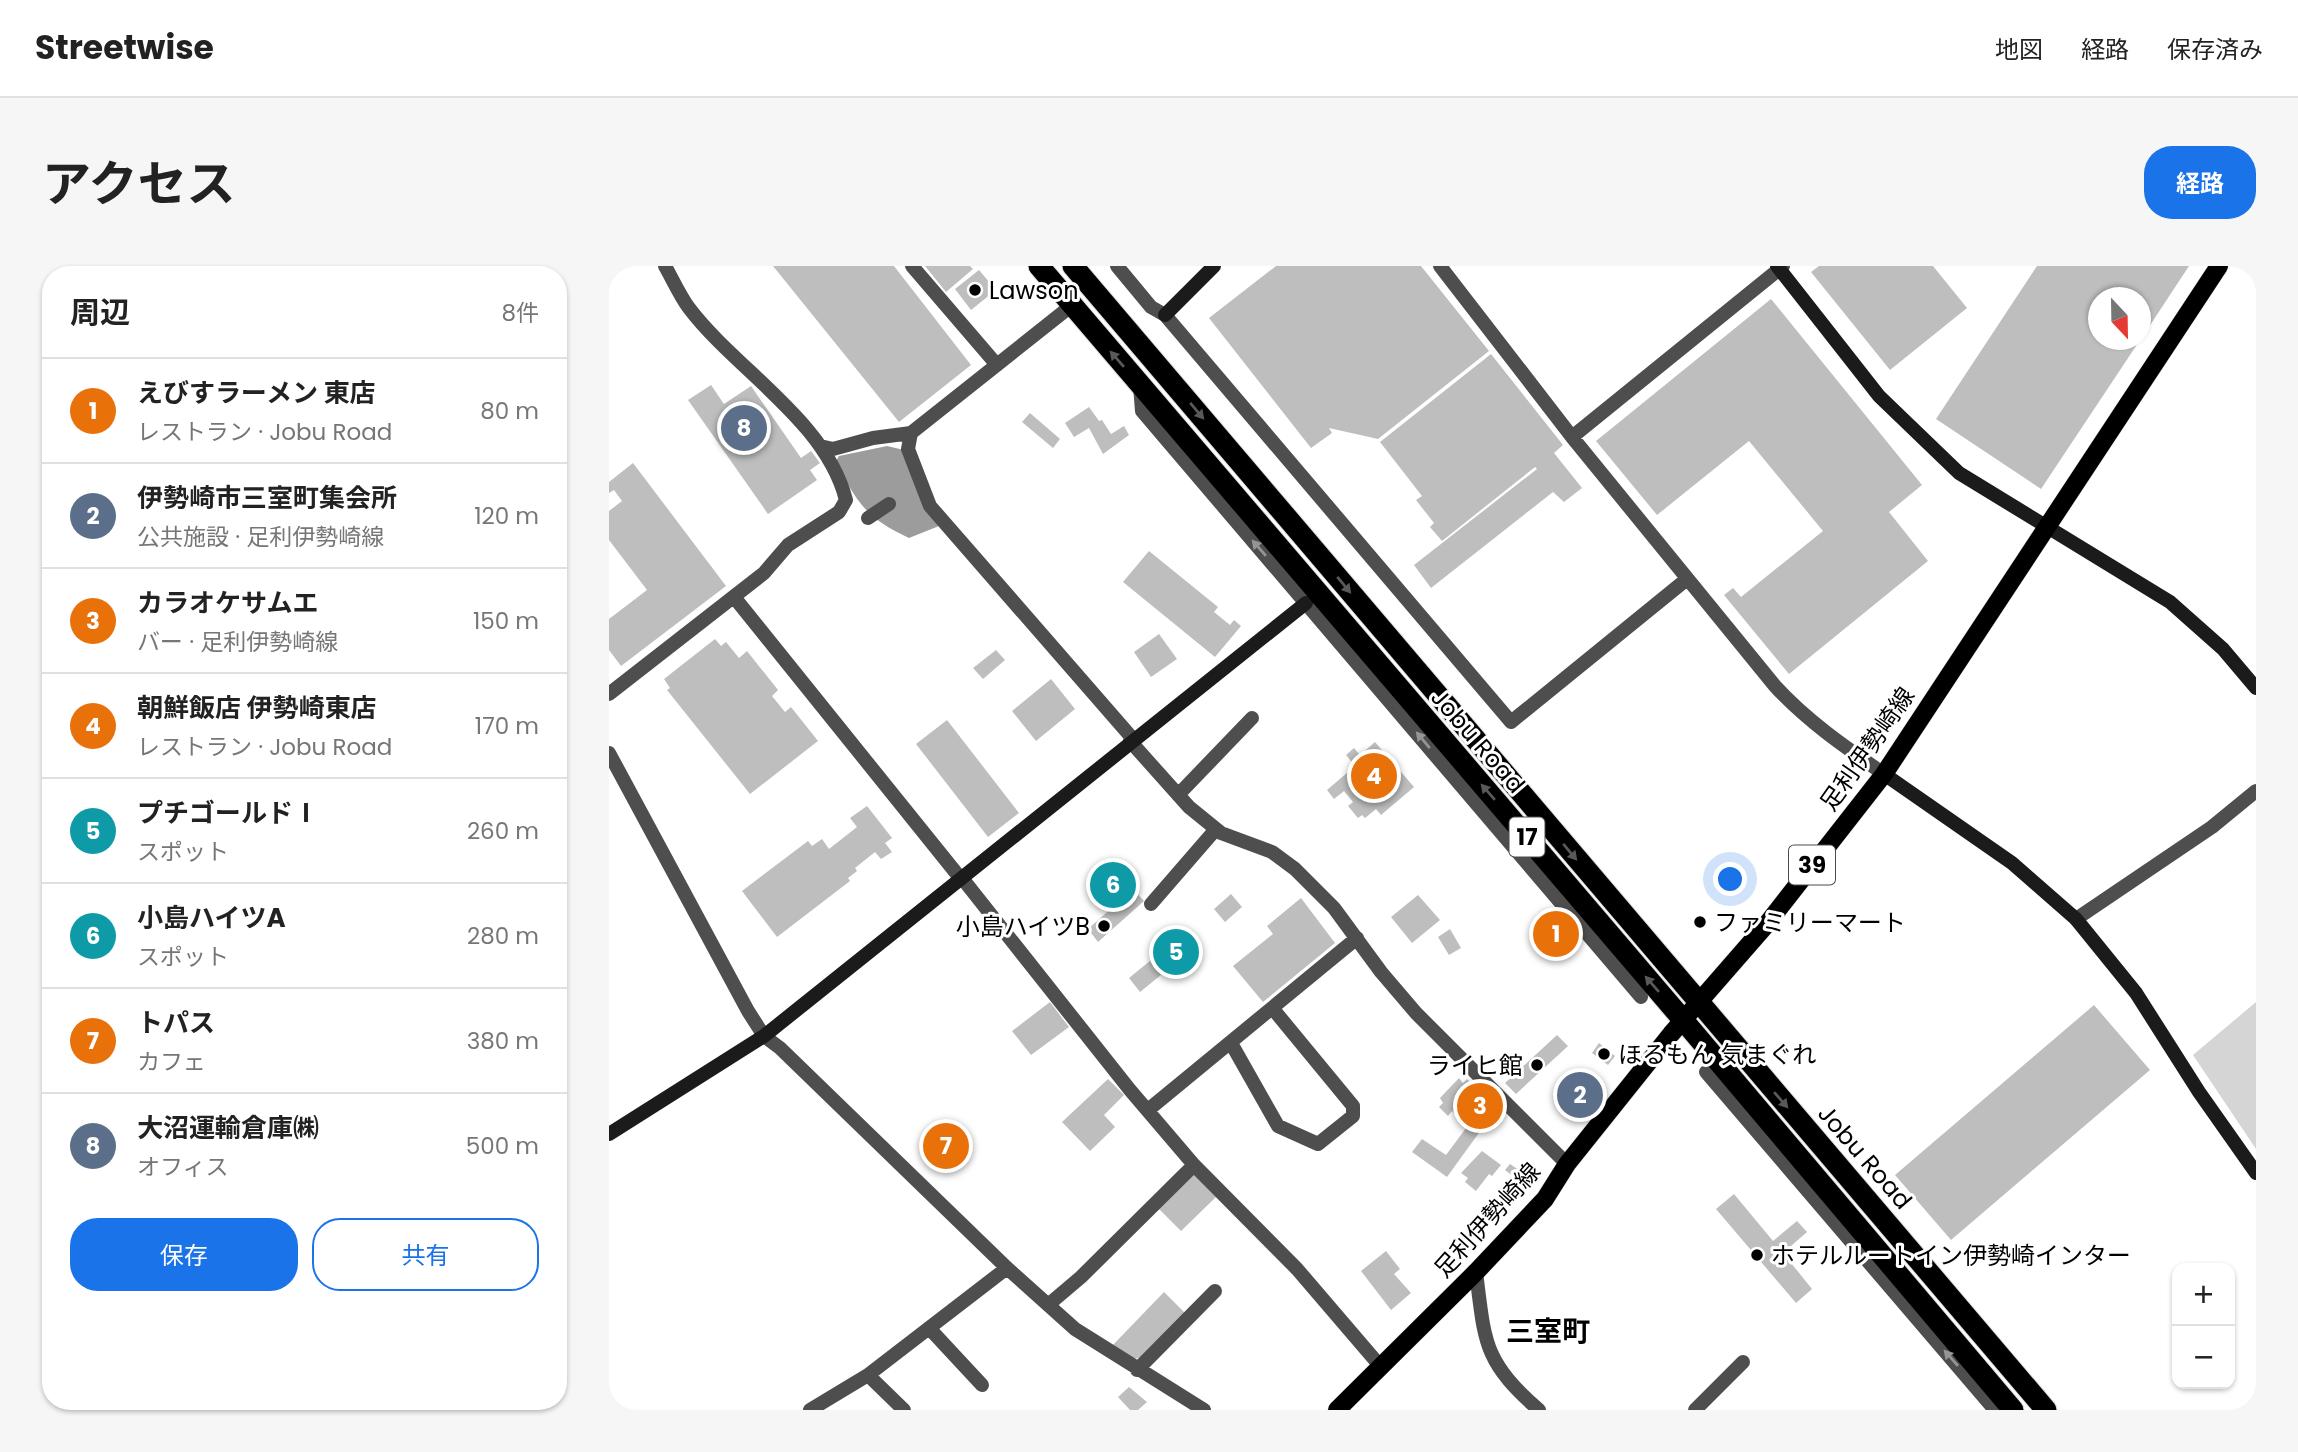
<!DOCTYPE html>
<html lang="ja">
<meta charset="utf-8">
<style>
:root{--surface:#fff;--page:#f6f6f6;--text:#222;--muted:#767676;--line:#e0e0e0;--accent:#1a73e8}
body{margin:0;font-family:Poppins,"Noto Sans JP",sans-serif;background:var(--page);color:var(--text)}
.controls{position:absolute;right:21px;bottom:21px;display:grid;overflow:hidden;border-radius:14px;box-shadow:0 2px 5px #0004}
.controls button{width:63px;height:63px;display:grid;place-items:center;padding:0;border:0;border-bottom:2px solid var(--line);background:var(--surface);color:var(--text);font:35px sans-serif}
.compass{position:absolute;left:1479px;top:21px;width:63px;height:63px;border-radius:50%;background:var(--surface);box-shadow:0 2px 5px #0004;rotate:158deg}
.you{position:absolute;left:1122px;top:614px;width:24px;height:24px;margin:-18px;border:5px solid #fff;border-radius:50%;background:#1a73e8;box-shadow:0 0 0 10px #1a73e833}
.badge{display:grid;place-items:center;width:46px;height:46px;border-radius:50%;background:var(--accent);color:#fff;font-size:23px;font-weight:700}
.pin{position:absolute;translate:-50% -50%;border:4px solid #fff;box-shadow:0 2px 7px #0006}
.list{margin:0;padding:0;list-style:none}
h2{display:flex;justify-content:space-between;align-items:center;height:91px;margin:0;padding:0 28px;font-size:30px}
h2 small{font-size:23px;font-weight:400;color:var(--muted)}
.list li{display:grid;grid-template-columns:46px 1fr auto;gap:21px;align-items:center;box-sizing:border-box;height:105px;padding:0 28px;border-top:2px solid var(--line)}
.list b{display:block;font-size:26px;white-space:nowrap}
.list p{margin:0;font-size:23px;white-space:nowrap;color:var(--muted)}
.list em{font-size:23px;font-style:normal;color:var(--muted)}
.actions{display:flex;gap:14px;padding:21px 28px}
.actions a{flex:1;padding:16px 0;border:2px solid var(--accent);border-radius:28px;text-align:center;font-size:24px;color:var(--accent)}
.actions .main{background:var(--accent);color:#fff}
.map{position:relative;flex:none;width:1647px;height:1144px;overflow:hidden;border-radius:28px}
header{display:flex;align-items:center;gap:42px;box-sizing:border-box;height:98px;padding:0 35px;background:var(--surface);border-bottom:2px solid var(--line)}
header strong{font-size:33px}
nav{display:flex;gap:38px;margin-inline-start:auto;font-size:24px}
.intro{display:flex;align-items:center;justify-content:space-between;box-sizing:border-box;height:168px;padding:0 42px}
h1{margin:0;font-size:49px}
.button{padding:18px 32px;border-radius:28px;background:var(--accent);color:#fff;font-size:24px;font-weight:700}
main{display:flex;gap:42px;padding:0 42px}
aside{flex:1;background:var(--surface);border-radius:28px;box-shadow:0 2px 5px #0004}
.map>svg:first-child{display:block}
.green{fill:#d5d5d5}
.water{fill:#9c9c9c}
.building{fill:#bebebe}
.lines{fill:none;stroke-linecap:round;stroke-linejoin:round}
.primary-casing{stroke:#dbdbdb;stroke-width:19}
.highway-casing{stroke:#dbdbdb;stroke-width:23}
.street{stroke:#4e4e4e;stroke-width:14}
.secondary{stroke:#1b1b1b;stroke-width:14}
.primary{stroke:#000;stroke-width:18}
.highway{stroke:#000;stroke-width:21}
.oneway{fill:#595959}
.oneway2{fill:#959595}
.poi-dot{fill:#000;stroke:#fff;stroke-width:2.5}
.labels{text-anchor:middle;dominant-baseline:central;stroke-width:6;stroke-linejoin:round;paint-order:stroke}
.shield{fill:#fff;stroke:#4c4c4c;stroke-width:2}
.shield-label{font-size:23px;font-weight:bold;fill:#000}
.poi-label{font-size:24px;fill:#000;stroke:#fff;text-anchor:start}
.street-label{font-size:24px;fill:#000;stroke:#fff}
.quarter-label{font-size:28px;font-weight:bold;fill:#000;stroke:#fff}
</style>
<header>
<strong>Streetwise</strong>
<nav><a>地図</a><a>経路</a><a>保存済み</a></nav>
</header>
<div class="intro"><h1>アクセス</h1><a class="button">経路</a></div>
<main>
<aside>
<h2>周辺<small>8件</small></h2>
<ul class="list">
<li><span class="badge" style="background:#e8710a">1</span><div><b>えびすラーメン 東店</b><p>レストラン · Jobu Road</p></div><em>80 m</em></li>
<li><span class="badge" style="background:#5c6f8a">2</span><div><b>伊勢崎市三室町集会所</b><p>公共施設 · 足利伊勢崎線</p></div><em>120 m</em></li>
<li><span class="badge" style="background:#e8710a">3</span><div><b>カラオケサムエ</b><p>バー · 足利伊勢崎線</p></div><em>150 m</em></li>
<li><span class="badge" style="background:#e8710a">4</span><div><b>朝鮮飯店 伊勢崎東店</b><p>レストラン · Jobu Road</p></div><em>170 m</em></li>
<li><span class="badge" style="background:#0f9aa8">5</span><div><b>プチゴールドⅠ</b><p>スポット</p></div><em>260 m</em></li>
<li><span class="badge" style="background:#0f9aa8">6</span><div><b>小島ハイツA</b><p>スポット</p></div><em>280 m</em></li>
<li><span class="badge" style="background:#e8710a">7</span><div><b>トパス</b><p>カフェ</p></div><em>380 m</em></li>
<li><span class="badge" style="background:#5c6f8a">8</span><div><b>大沼運輸倉庫㈱</b><p>オフィス</p></div><em>500 m</em></li>
</ul>
<div class="actions"><a class="main">保存</a><a>共有</a></div>
</aside>
<div class="map">
<svg width="1647" height="1144" viewBox="0 0 1647 1144">
<rect width="100%" height="100%" fill="#fff"/>
<path class="green" d="M 1647,736 L 1647,883 L 1584,789 Z"/>
<path class="water" d="M 278,180 L 295,184 L 330,260 L 300,272 C 257,252 247,236 227,195 L 230,190 Z"/>
<path class="building" d="M 164,0 L 285,0 L 362,99 L 290,156 Z
M 316,0 L 361,0 L 364,3 L 337,26 Z
M 667,0 L 812,0 L 880,85 L 769,173 L 720,162 L 723,167 L 702,182 L 600,52 Z
M 1210,0 L 1324,0 L 1358,42 L 1281,104 L 1202,6 Z
M 1428,0 L 1580,0 L 1532,73 L 1532,32 L 1490,32 L 1490,74 L 1531,74 L 1432,223 L 1327,153 Z
M 370,4 L 387,24 L 362,44 L 346,23 Z
M 1162,33 L 1313,219 L 1280,246 L 1319,295 L 1180,408 L 1115,329 L 1124,322 L 1132,331 L 1214,265 L 1140,175 L 1048,249 L 987,175 Z
M 882,88 L 954,179 L 945,187 L 973,222 L 955,236 L 944,226 L 822,322 L 805,299 L 928,203 L 926,201 L 833,275 L 821,261 L 825,257 L 807,234 L 813,230 L 771,176 Z
M 102,119 L 115,138 L 142,120 L 192,192 L 202,185 L 211,197 L 201,204 L 208,214 L 159,248 L 79,134 Z
M 480,141 L 490,155 L 493,154 L 502,168 L 515,160 L 520,169 L 494,188 L 480,162 L 465,171 L 456,157 Z
M 421,147 L 451,173 L 444,182 L 413,156 Z
M 24,197 L 117,320 L 12,400 L 0,384 L 0,353 L 38,324 L 0,274 L 0,245 L 13,235 L 5,224 L 0,227 L 0,216 Z
M 540,285 L 609,341 L 605,346 L 621,359 L 625,354 L 632,360 L 606,391 L 514,316 Z
M 550,368 L 568,393 L 542,411 L 525,386 Z
M 106,373 L 112,380 L 117,376 L 130,392 L 138,385 L 169,424 L 163,430 L 176,446 L 182,441 L 209,475 L 141,528 L 58,424 L 61,422 L 55,413 Z
M 387,384 L 396,394 L 374,413 L 364,402 Z
M 442,413 L 466,443 L 427,475 L 403,445 Z
M 338,454 L 410,547 L 379,571 L 307,478 Z
M 766,476 L 805,521 L 772,549 L 767,543 L 756,552 L 753,549 L 749,552 L 739,540 L 744,536 L 735,525 L 725,533 L 718,524 L 746,500 L 737,489 L 745,482 L 751,489 Z
M 258,540 L 283,572 L 276,577 L 283,586 L 272,593 L 266,586 L 246,602 L 248,605 L 239,612 L 241,615 L 168,671 L 133,625 L 199,575 L 203,580 L 213,573 L 220,583 L 248,561 L 241,552 Z
M 508,603 L 520,617 L 500,634 L 488,621 Z
M 524,623 L 535,635 L 489,676 L 479,663 Z
M 622,628 L 633,641 L 616,656 L 605,643 Z
M 809,629 L 831,654 L 803,677 L 782,651 Z
M 692,632 L 726,677 L 654,736 L 624,700 L 664,668 L 658,660 Z
M 942,646 L 969,677 L 954,691 L 925,659 Z
M 841,663 L 852,682 L 840,689 L 829,671 Z
M 572,670 L 583,683 L 562,702 L 551,689 Z
M 547,690 L 558,704 L 531,726 L 520,712 Z
M 441,736 L 460,761 L 422,789 L 403,765 Z
M 1485,739 L 1541,804 L 1342,974 L 1286,909 Z
M 948,769 L 959,780 L 907,828 L 896,817 Z
M 990,777 L 1006,790 L 999,799 L 983,787 Z
M 975,811 L 990,828 L 966,849 L 952,833 L 955,830 L 952,826 L 958,821 L 962,822 Z
M 850,812 L 854,817 L 858,813 L 888,843 L 870,862 L 872,864 L 838,911 L 803,886 L 813,873 L 837,889 L 866,850 L 853,838 L 845,847 L 843,845 L 839,850 L 830,841 L 834,837 L 831,832 Z
M 499,813 L 515,829 L 495,849 L 506,861 L 481,885 L 453,856 Z
M 344,858 L 360,875 L 330,903 L 314,885 Z
M 873,885 L 892,899 L 883,910 L 880,908 L 867,925 L 856,916 L 859,912 L 852,907 Z
M 916,896 L 930,904 L 919,922 L 896,904 L 901,898 L 910,904 Z
M 585,907 L 607,931 L 572,965 L 549,942 Z
M 1125,928 L 1164,975 L 1188,955 L 1198,966 L 1174,987 L 1203,1023 L 1187,1037 L 1107,943 Z
M 777,985 L 791,1003 L 785,1008 L 802,1027 L 782,1044 L 752,1005 Z
M 555,1026 L 576,1047 L 531,1092 L 522,1093 L 502,1081 Z
M 520,1121 L 538,1136 L 529,1144 L 521,1144 L 509,1131 Z"/>
<g class="lines">
<g class="primary-casing">
<path id="primary" d="M 728,1144 L 867,1006 L 936,933 L 958,898 L 1062,768 L 1157,659 L 1275,508 L 1610,0"/>
</g>
<g class="highway-casing">
<path id="highway" d="M 430,0 L 1075,755 L 1404,1144
M 464,0 L 1437,1144"/>
</g>
<path class="street" d="M 303,0 L 388,99
M 508,0 L 542,41 L 556,49 L 902,456 L 1078,313
M 831,0 L 963,171 L 1166,420 C 1198,455 1236,481 1275,508
M 531,120 L 533,145 L 1032,731
M 302,167 L 299,183 L 321,240 L 524,473
M 963,171 L 1174,0
M 211,180 L 224,183 L 264,172 L 302,167 L 462,40
M 259,252 L 280,238
M 125,331 L 352,613
M 0,428 L 155,307 L 179,279 L 230,246 L 237,234 C 217,155 127,104 80,42 C 71,30 64,14 56,0
M 521,475 L 580,541 L 612,567 L 663,586 L 686,603 L 725,642 L 772,706 L 807,747 L 958,898
M 0,487 L 139,745 L 155,770 L 171,782 L 398,1002 L 466,1063 L 595,1144
M 569,529 L 643,452
M 353,612 L 521,824 L 585,899 L 688,1003 L 772,1101
M 542,638 L 607,563
M 1467,653 L 1603,561 L 1647,525
M 622,777 L 669,860 L 709,878 L 744,850 L 744,840 L 664,743
M 1097,806 L 1386,1144
M 539,844 L 748,672
M 867,1006 C 876,1077 874,1095 930,1144
M 439,1039 L 472,1011 L 585,899
M 320,1062 L 373,1119
M 528,1104 L 606,1025
M 259,1109 L 295,1144
M 201,1144 L 259,1109 L 398,1002
M 1086,1144 L 1134,1096"/>
<path class="secondary" d="M 1168,0 L 1270,130 L 1350,207 L 1561,336 L 1614,383 L 1647,422
M 556,49 L 605,0
M 1275,508 L 1403,597 L 1467,653 L 1527,727 L 1590,826 L 1647,907
M 0,868 L 155,770 L 697,337"/>
<use href="#primary" class="primary"/>
<use href="#highway" class="highway"/>
</g>
<defs><path id="oneway-solid" d="M-6-.8H1V-3.2L6.5 0L1 3.2V.8H-6Z" transform="scale(1.75)"/></defs>
<g class="oneway">
<use href="#oneway-solid" transform="translate(508 93) rotate(-131)"/>
<use href="#oneway-solid" transform="translate(588 145) rotate(50)"/>
<use href="#oneway-solid" transform="translate(735 319) rotate(50)"/>
<use href="#oneway-solid" transform="translate(879 526) rotate(-131)"/>
<use href="#oneway-solid" transform="translate(961 586) rotate(50)"/>
<use href="#oneway-solid" transform="translate(1043 718) rotate(-131)"/>
<use href="#oneway-solid" transform="translate(1172 834) rotate(49)"/>
</g>
<g class="oneway2">
<use href="#oneway-solid" transform="translate(650 282) rotate(-131)"/>
<use href="#oneway-solid" transform="translate(814 474) rotate(-130)"/>
<use href="#oneway-solid" transform="translate(1342 1092) rotate(-131)"/>
</g>
<g class="poi-dot">
<circle cx="366" cy="24" r="7"/>
<circle cx="1091" cy="656" r="7"/>
<circle cx="495" cy="660" r="7"/>
<circle cx="995" cy="788" r="7"/>
<circle cx="928" cy="799" r="7"/>
<circle cx="1148" cy="989" r="7"/>
</g>
<g class="labels">
<g class="shield">
<rect x="900.5" y="551.5" width="35" height="39" rx="5"/>
<rect x="1180" y="579.5" width="46" height="39" rx="5"/>
</g>
<g class="shield-label">
<text x="918" y="571">17</text>
<text x="1203" y="599">39</text>
</g>
<g class="poi-label">
<text x="380" y="24">Lawson</text>
<text x="1105" y="656">ファミリーマート</text>
<text x="481" y="660" text-anchor="end">小島ハイツB</text>
<text x="1009" y="788">ほるもん 気まぐれ</text>
<text x="914" y="799" text-anchor="end">ライヒ館</text>
<text x="1162" y="989">ホテルルートイン伊勢崎インター</text>
</g>
<g class="street-label">
<text transform="translate(869 475) rotate(49)">Jobu Road</text>
<text transform="translate(1258 483) rotate(-55)">足利伊勢崎線</text>
<text transform="translate(1256 891) rotate(49)">Jobu Road</text>
<text transform="translate(878 954) rotate(-48)">足利伊勢崎線</text>
</g>
<g class="quarter-label">
<text x="939" y="1065">三室町</text>
</g>
</g>
</svg>
<div class="controls">
<button>+</button>
<button>−</button>
</div>
<svg class="compass" viewBox="-18 -18 36 36"><path d="M0-13l5 13h-10z" fill="#e53935"/><path d="M0 13l5-13h-10z" fill="#767676"/></svg>
<div class="you"></div>
<div class="pin badge" style="left:947px;top:668px;background:#e8710a">1</div>
<div class="pin badge" style="left:971px;top:829px;background:#5c6f8a">2</div>
<div class="pin badge" style="left:871px;top:840px;background:#e8710a">3</div>
<div class="pin badge" style="left:765px;top:510px;background:#e8710a">4</div>
<div class="pin badge" style="left:567px;top:686px;background:#0f9aa8">5</div>
<div class="pin badge" style="left:504px;top:619px;background:#0f9aa8">6</div>
<div class="pin badge" style="left:337px;top:880px;background:#e8710a">7</div>
<div class="pin badge" style="left:135px;top:162px;background:#5c6f8a">8</div>
</div>
</main>
